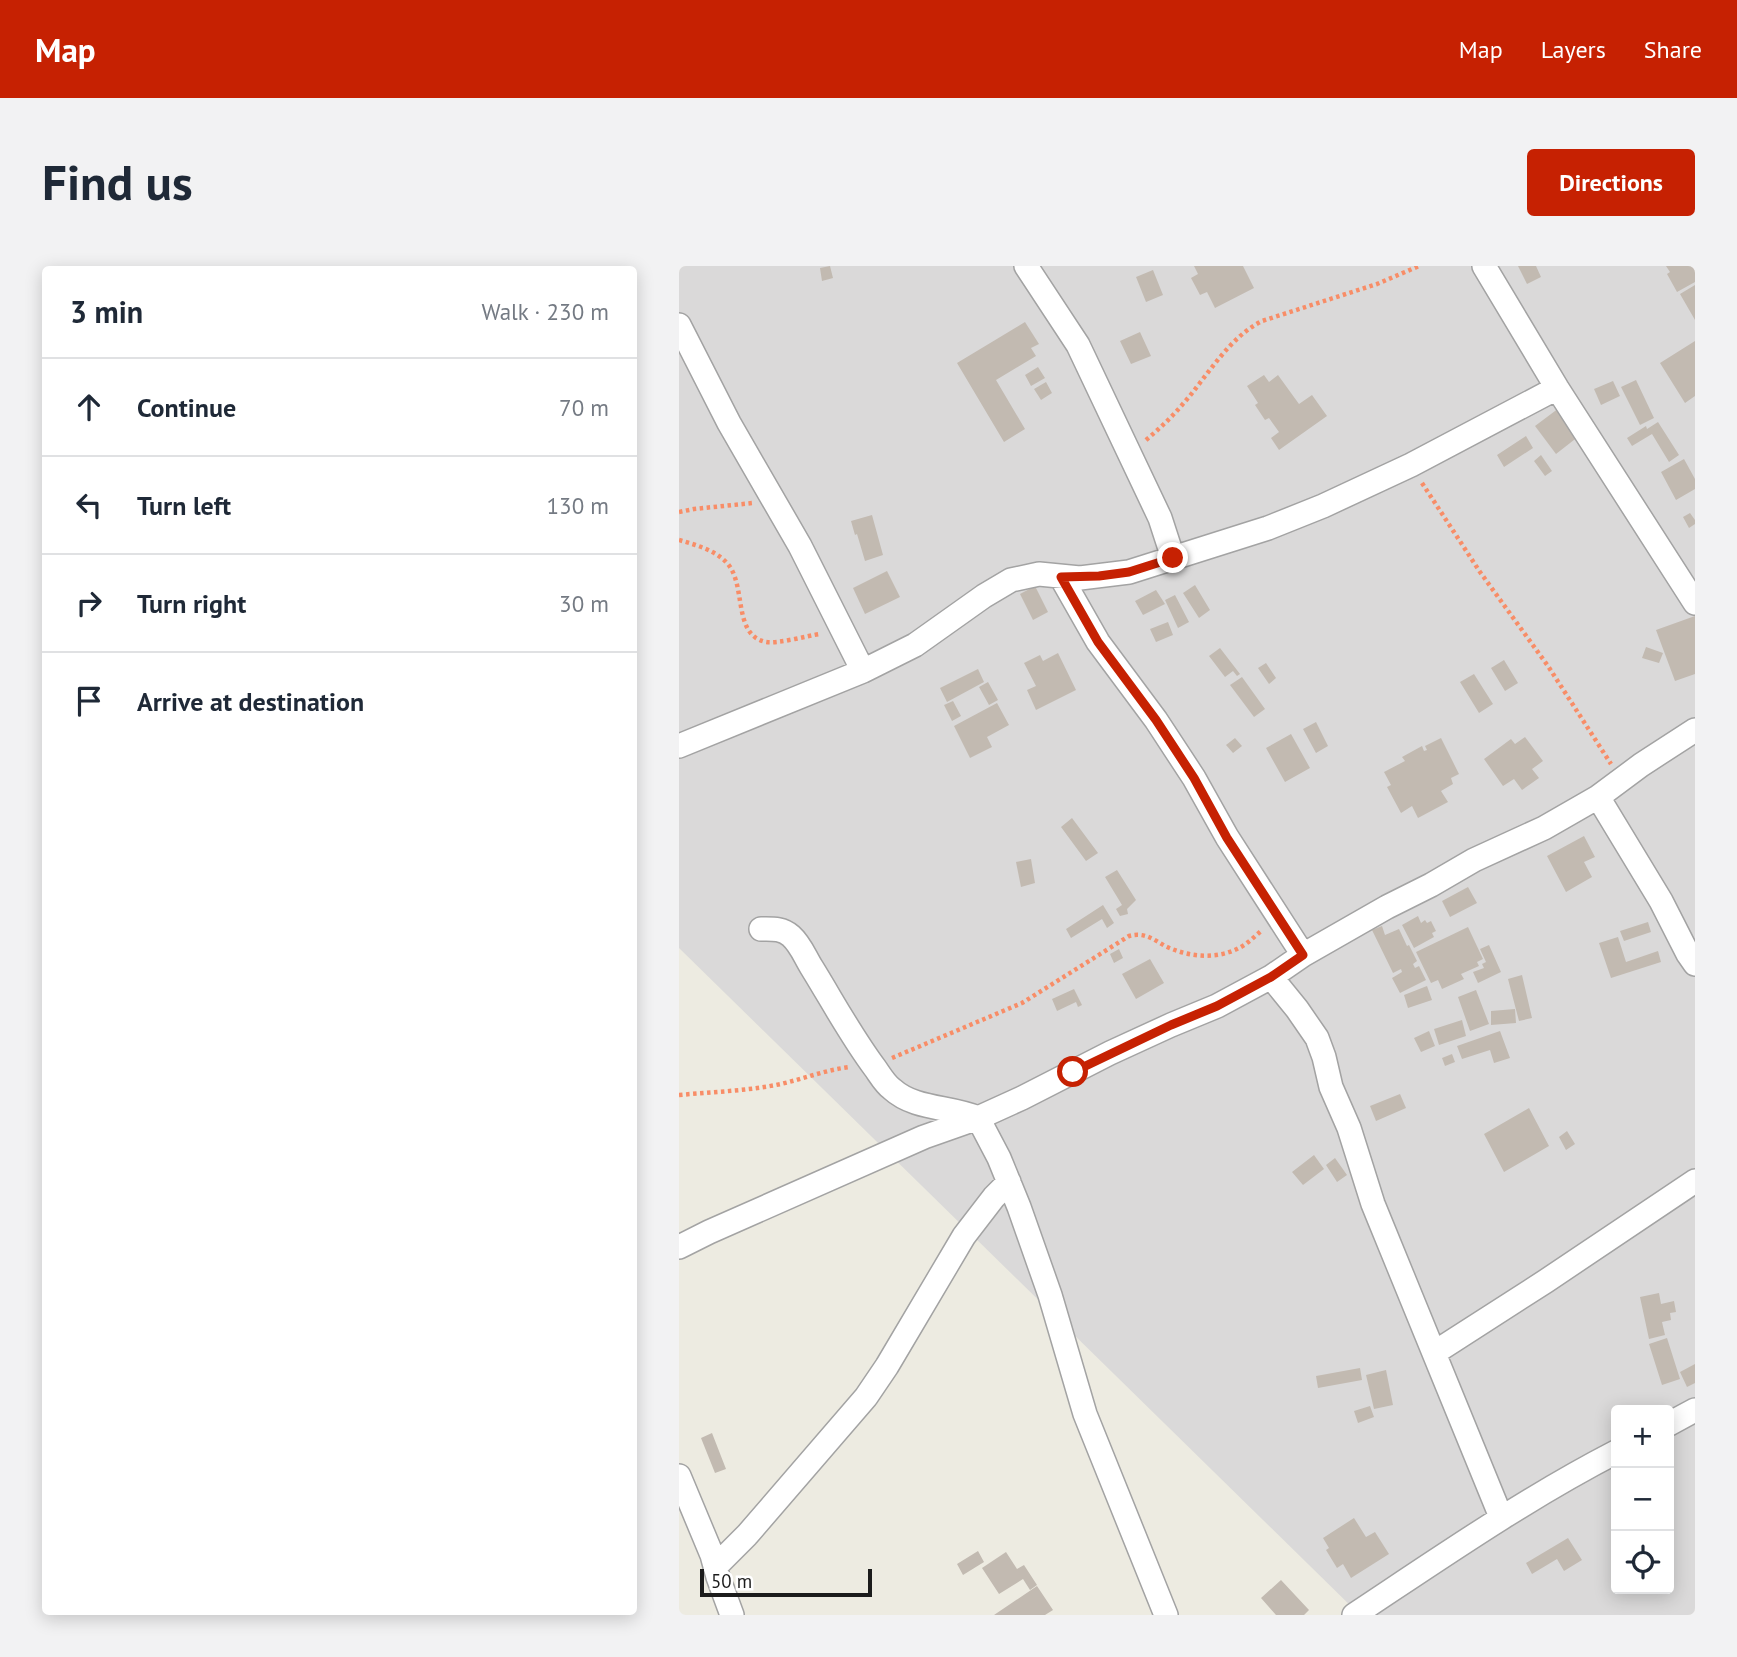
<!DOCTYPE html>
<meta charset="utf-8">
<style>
:root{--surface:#fff;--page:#f2f2f3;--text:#1f2937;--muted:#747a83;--line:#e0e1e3;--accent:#c62102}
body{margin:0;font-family:"PT Sans",sans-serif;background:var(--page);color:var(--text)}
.controls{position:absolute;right:21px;bottom:21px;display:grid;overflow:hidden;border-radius:7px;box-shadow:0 4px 18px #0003}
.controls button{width:63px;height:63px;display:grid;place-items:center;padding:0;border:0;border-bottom:2px solid var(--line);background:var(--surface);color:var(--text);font:35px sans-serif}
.scale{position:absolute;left:21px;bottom:18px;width:172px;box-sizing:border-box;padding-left:7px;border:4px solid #1c1c1c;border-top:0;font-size:19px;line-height:24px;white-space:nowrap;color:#1c1c1c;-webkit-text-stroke:5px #fff;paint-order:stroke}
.stop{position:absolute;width:21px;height:21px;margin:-16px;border:5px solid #c62102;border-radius:50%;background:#fff}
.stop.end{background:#c62102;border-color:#fff;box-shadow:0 2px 7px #0008}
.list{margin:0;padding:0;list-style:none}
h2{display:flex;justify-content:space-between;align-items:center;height:91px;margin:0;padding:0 28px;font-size:30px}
h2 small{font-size:23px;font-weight:400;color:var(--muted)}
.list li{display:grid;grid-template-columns:46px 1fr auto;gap:21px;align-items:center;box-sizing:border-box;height:98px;padding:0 28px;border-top:2px solid var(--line)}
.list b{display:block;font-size:26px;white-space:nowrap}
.list em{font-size:23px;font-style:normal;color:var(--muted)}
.icon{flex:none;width:38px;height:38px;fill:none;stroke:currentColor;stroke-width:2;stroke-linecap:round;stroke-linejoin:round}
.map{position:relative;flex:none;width:1016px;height:1349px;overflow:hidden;border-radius:7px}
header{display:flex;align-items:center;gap:42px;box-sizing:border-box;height:98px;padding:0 35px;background:var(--accent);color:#fff}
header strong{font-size:33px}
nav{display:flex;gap:38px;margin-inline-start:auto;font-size:24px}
.intro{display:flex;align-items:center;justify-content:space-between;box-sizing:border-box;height:168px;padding:0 42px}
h1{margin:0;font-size:49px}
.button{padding:18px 32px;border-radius:7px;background:var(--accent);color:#fff;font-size:24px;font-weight:700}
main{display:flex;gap:42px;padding:0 42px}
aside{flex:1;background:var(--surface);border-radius:7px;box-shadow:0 4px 18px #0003}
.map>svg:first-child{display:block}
.residential{fill:#dad9d9;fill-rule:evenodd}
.building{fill:#c2bab1}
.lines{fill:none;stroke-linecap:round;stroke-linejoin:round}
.minor-casing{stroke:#a3a3a3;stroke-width:26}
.path{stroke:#f88d67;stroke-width:4.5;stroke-dasharray:3.5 3.5;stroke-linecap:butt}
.minor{stroke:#fff;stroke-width:23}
.route{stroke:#c62102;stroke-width:9}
</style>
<header>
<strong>Map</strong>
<nav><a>Map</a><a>Layers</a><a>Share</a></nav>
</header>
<div class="intro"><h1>Find us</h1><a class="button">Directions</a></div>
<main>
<aside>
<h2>3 min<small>Walk · 230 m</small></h2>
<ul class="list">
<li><svg class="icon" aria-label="ahead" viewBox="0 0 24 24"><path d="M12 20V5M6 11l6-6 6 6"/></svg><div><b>Continue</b></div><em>70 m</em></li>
<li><svg class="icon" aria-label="left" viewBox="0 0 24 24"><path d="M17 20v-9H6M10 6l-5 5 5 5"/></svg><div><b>Turn left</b></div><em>130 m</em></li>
<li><svg class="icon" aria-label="right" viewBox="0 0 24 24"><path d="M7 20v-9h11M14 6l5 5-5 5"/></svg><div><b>Turn right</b></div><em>30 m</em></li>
<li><svg class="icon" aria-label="arrive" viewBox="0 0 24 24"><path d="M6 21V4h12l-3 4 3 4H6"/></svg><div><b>Arrive at destination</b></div></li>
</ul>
</aside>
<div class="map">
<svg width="1016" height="1349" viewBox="0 0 1016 1349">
<rect width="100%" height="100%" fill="#edebe1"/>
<path class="residential" d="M 0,0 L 1016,0 L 1016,1349 L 681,1349 L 0,682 ZM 937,1144 L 990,1144 L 990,1323 L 937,1323 Z"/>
<path class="building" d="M 151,0 L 154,12 L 143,15 L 141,2 Z
M 515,0 L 564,0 L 575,22 L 536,42 L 528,26 L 521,29 L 512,12 L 519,8 Z
M 839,0 L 857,0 L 862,11 L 848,18 Z
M 987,0 L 1016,0 L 1016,16 L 998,26 L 988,8 L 991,6 Z
M 474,4 L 484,29 L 467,36 L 457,11 Z
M 1016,19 L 1016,54 L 1001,28 Z
M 346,56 L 360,78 L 352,82 L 357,90 L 317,114 L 346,163 L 325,176 L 278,97 Z
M 461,66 L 472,90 L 452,98 L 441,75 Z
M 1016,75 L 1016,130 L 1006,137 L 981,97 Z
M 359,101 L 366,112 L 352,120 L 346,109 Z
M 585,109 L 590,116 L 599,109 L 620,138 L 633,129 L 648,150 L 600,184 L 592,172 L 600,166 L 590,152 L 586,154 L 576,139 L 579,137 L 568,120 Z
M 957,114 L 975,152 L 961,159 L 942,121 Z
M 934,115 L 941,130 L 922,139 L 915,123 Z
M 367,116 L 373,127 L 362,134 L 355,123 Z
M 880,142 L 900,170 L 877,188 L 856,160 Z
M 979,156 L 1000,189 L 990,196 L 973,168 L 953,180 L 948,172 L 967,160 L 968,163 Z
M 847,170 L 854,182 L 825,201 L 818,189 Z
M 862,189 L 873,205 L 866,210 L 855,195 Z
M 1005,193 L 1016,213 L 1016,223 L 997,234 L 982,206 Z
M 1011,247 L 1016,254 L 1016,258 L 1010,262 L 1004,251 Z
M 193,249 L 204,289 L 186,295 L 178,268 L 176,269 L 172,255 Z
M 208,305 L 221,331 L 186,348 L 174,322 Z
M 516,319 L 531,344 L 520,352 L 504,327 Z
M 356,320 L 369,346 L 354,354 L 341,328 Z
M 477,324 L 486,338 L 464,349 L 456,335 Z
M 496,329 L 510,356 L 499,362 L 486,334 Z
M 1016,350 L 1016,408 L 996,415 L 977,364 Z
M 489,356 L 494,369 L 477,376 L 471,363 Z
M 967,381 L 984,387 L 980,397 L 963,392 Z
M 541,382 L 561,408 L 558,410 L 554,405 L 546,411 L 530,390 Z
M 379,387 L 397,424 L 357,444 L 348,424 L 357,420 L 345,397 L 361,389 L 364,395 Z
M 825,394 L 839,417 L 826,425 L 812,402 Z
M 587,397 L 597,412 L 590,418 L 579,402 Z
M 299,403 L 305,416 L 268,436 L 261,422 Z
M 795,408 L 814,438 L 800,447 L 781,416 Z
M 563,411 L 586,443 L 575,451 L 551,419 Z
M 309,416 L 319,434 L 310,439 L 300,421 Z
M 274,435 L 282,450 L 273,455 L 265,439 Z
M 318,437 L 330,459 L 308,471 L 313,481 L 291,492 L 275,460 Z
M 637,456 L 649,480 L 637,487 L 624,463 Z
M 612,468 L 631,502 L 606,516 L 587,482 Z
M 846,471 L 864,495 L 853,503 L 860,512 L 843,524 L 835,513 L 824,520 L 805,493 L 832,473 L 836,478 Z
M 556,472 L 563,480 L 554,487 L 547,479 Z
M 762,472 L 780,508 L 772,512 L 774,518 L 762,525 L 769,536 L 739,552 L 733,540 L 722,547 L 708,521 L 712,519 L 705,506 L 726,495 L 723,491 L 743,480 L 745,485 L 748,484 L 746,480 Z
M 393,552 L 419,587 L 407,595 L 382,561 Z
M 905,570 L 916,591 L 905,596 L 913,611 L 887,626 L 868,590 Z
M 352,593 L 356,617 L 342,621 L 337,596 Z
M 438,604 L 457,634 L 448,643 L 449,648 L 441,650 L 437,643 L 443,639 L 426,611 Z
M 789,621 L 798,637 L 771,651 L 763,635 Z
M 424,639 L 435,657 L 428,662 L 423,653 L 392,672 L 387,663 Z
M 739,650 L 742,657 L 746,654 L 748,657 L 752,655 L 757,665 L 753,667 L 755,671 L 735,682 L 723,659 Z
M 969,656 L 972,666 L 945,675 L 941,665 Z
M 703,660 L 706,669 L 720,663 L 728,680 L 730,679 L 738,695 L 734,698 L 736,702 L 740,700 L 747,714 L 721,727 L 713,712 L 723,706 L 722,703 L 714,707 L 693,664 Z
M 789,661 L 804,693 L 798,696 L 800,700 L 782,708 L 785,713 L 763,723 L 759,714 L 752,717 L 737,686 Z
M 939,671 L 947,696 L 979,685 L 982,696 L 932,712 L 920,677 Z
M 810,679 L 822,706 L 799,717 L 794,706 L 805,702 L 803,698 L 807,696 L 801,683 Z
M 440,683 L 444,692 L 435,697 L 431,688 Z
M 471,693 L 485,717 L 457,733 L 443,708 Z
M 843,709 L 853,752 L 840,755 L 829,713 Z
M 748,720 L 753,734 L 729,742 L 725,729 Z
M 395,723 L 403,739 L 399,741 L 397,736 L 378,745 L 373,733 Z
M 797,724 L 810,758 L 791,765 L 779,731 Z
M 836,743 L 837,757 L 812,759 L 812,745 Z
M 783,754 L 787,770 L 760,779 L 755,763 Z
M 750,765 L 756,780 L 742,786 L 735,772 Z
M 821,765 L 831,792 L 815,797 L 811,784 L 783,793 L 778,780 Z
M 773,788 L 776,796 L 766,800 L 763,792 Z
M 721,828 L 727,842 L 697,855 L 691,840 Z
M 850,842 L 870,880 L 825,906 L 805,868 Z
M 888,865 L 896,878 L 887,884 L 880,871 Z
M 635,889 L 645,903 L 624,919 L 613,906 Z
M 656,892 L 668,909 L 658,916 L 647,899 Z
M 980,1027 L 982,1038 L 995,1035 L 997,1046 L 991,1047 L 992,1054 L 983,1056 L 986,1069 L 970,1073 L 961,1031 Z
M 988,1072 L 1001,1113 L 983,1119 L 970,1078 Z
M 1016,1098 L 1016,1117 L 1008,1121 L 1001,1106 Z
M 681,1102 L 683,1114 L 639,1122 L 637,1110 Z
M 707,1104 L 714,1139 L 695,1143 L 687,1109 Z
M 691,1140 L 695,1151 L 679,1157 L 675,1145 Z
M 33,1167 L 47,1203 L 36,1207 L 22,1172 Z
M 675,1252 L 687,1271 L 696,1266 L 710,1288 L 672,1312 L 664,1298 L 658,1302 L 647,1284 L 650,1282 L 644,1272 Z
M 889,1272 L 903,1294 L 885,1305 L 878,1293 L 853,1308 L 847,1297 Z
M 299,1285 L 305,1296 L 284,1309 L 278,1298 Z
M 327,1286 L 338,1303 L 345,1299 L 358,1319 L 351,1324 L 344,1313 L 320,1328 L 303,1302 Z
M 602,1314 L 630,1344 L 625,1349 L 597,1349 L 582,1332 Z
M 358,1320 L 374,1344 L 366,1349 L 315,1349 Z"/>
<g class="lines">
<g class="minor-casing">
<path id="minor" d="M 347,0 L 399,79 L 481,252 L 494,292
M 805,0 L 878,122 L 1016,337
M 0,59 L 50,157 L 121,280 L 184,405
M 382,311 L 419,376 L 477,454 L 515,512 L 548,571 L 624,689
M 0,480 L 184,405 L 236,379 L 305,330 L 332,314 L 360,308 L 401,312 L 450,306 L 589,262 L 644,240 L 732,199 L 878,122
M 919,531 L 982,635 L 1009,688 L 1016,698
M 82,663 C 93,663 103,662 112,670 C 122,679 126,691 133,702 C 154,736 172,770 196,802 C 201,809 206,818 213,823 C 236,844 271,840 299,852 L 320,892 L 340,941 L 371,1029 L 406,1148 L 487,1349
M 592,711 L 618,743 L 638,772 L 645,791 L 652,821 L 670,862 L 694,938 L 822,1251
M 0,981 L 30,966 L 245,871 L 299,852 L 343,832 L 431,787 L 492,759 L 538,740 L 592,711 L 624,689 L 708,641 L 752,619 L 795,594 L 865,562 L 919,531 L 962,499 L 1016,464
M 755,1087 L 867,1015 L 1016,915
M 990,1158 L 1016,1144
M 0,1210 L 33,1289 L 39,1311 L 53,1349
M 36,1301 L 68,1269 L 187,1131 L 208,1100 L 285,970 L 315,931 L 330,916
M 675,1349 C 761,1292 846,1233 937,1186"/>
</g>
<path class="path" d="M 467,174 C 480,163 492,152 503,139 C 528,111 549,72 583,55 L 698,18 L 740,0
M 743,217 L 801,306 L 869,400 L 932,498
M 0,246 L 15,243 L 74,237
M 0,274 C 17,279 36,284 48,297 C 68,319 53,369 87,376 C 99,378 127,370 141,368
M 213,792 L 343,737 L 450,670 C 465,666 474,673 486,680 C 509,691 537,694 560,682 C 568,678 575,671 582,665
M 0,829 C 33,826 65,825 97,819 C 122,814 145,804 171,801"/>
<use href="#minor" class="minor"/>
</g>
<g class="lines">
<path class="route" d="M 394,806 L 492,759 L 538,740 L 592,711 L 624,689 L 548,572 L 515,512 L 477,454 L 419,376 L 382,311 L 420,310 L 450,306 L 494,292"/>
</g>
</svg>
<div class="controls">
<button>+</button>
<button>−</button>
<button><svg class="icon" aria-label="locate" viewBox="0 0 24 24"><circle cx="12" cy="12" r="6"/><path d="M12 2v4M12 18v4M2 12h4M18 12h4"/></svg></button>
</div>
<div class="scale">50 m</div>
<div class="stop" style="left:394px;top:806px"></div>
<div class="stop end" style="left:494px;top:292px"></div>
</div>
</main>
